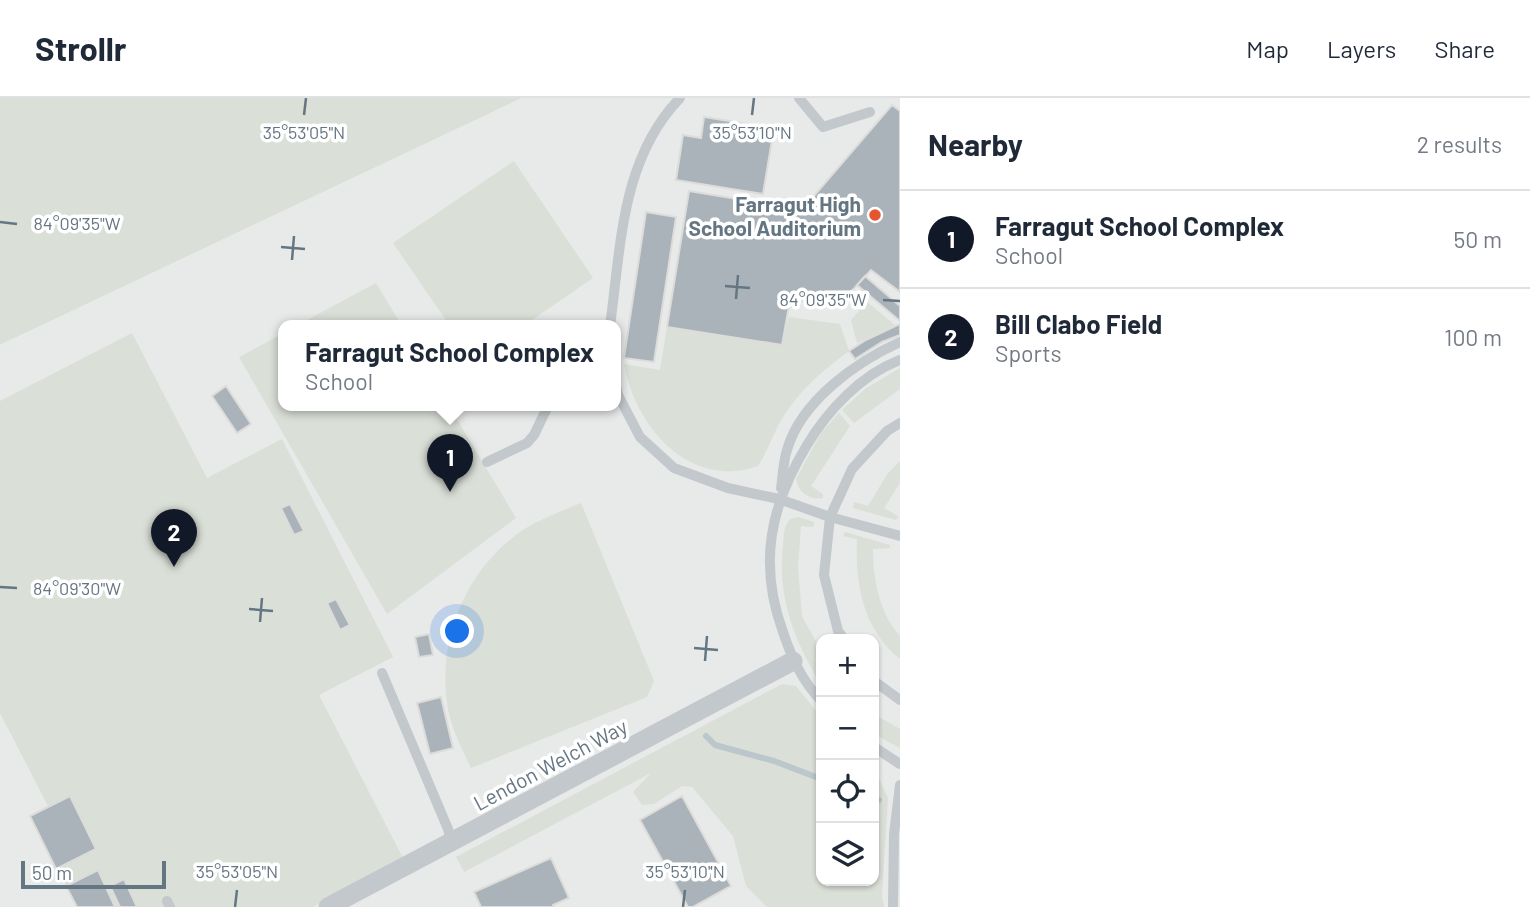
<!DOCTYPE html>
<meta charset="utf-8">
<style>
:root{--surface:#fff;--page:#f2f2f3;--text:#1f2937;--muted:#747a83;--line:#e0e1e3;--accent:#111827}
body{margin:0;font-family:Barlow,sans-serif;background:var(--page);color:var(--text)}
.controls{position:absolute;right:21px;bottom:21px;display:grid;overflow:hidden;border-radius:14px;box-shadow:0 2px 5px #0004}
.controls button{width:63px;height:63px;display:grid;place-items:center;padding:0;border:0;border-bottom:2px solid var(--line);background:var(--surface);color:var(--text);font:35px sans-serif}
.scale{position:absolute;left:21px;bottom:18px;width:145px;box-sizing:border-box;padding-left:7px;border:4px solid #657683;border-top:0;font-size:19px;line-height:24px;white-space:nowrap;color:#657683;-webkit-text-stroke:5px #fff;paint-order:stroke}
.you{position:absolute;left:458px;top:534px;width:24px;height:24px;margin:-18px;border:5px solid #fff;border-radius:50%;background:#1a73e8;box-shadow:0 0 0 10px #1a73e833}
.badge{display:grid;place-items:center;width:46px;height:46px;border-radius:50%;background:var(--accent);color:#fff;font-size:23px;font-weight:700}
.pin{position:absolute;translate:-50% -58px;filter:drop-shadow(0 2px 4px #0008)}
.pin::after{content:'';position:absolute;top:37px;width:24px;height:21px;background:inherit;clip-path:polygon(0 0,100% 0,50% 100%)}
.popup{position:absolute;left:278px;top:222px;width:343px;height:91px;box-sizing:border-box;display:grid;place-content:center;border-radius:14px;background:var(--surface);filter:drop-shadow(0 2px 5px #0005);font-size:23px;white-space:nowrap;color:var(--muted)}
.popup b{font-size:26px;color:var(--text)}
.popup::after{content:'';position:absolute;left:50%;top:100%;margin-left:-14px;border:14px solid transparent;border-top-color:var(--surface)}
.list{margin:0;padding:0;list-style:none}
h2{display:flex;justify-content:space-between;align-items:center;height:91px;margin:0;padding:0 28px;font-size:30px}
h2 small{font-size:23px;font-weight:400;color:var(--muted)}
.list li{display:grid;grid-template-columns:46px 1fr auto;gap:21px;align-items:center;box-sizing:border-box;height:98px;padding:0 28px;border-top:2px solid var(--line)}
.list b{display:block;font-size:26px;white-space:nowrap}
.list p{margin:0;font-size:23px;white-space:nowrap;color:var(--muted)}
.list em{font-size:23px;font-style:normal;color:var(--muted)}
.icon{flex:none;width:38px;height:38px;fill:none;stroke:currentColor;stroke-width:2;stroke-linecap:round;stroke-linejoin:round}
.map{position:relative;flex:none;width:900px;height:809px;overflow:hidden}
header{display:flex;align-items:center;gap:42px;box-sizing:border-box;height:98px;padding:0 35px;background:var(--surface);border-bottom:2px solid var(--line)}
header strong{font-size:33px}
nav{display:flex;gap:38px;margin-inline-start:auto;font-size:24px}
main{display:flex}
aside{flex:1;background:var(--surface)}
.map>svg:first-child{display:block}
.built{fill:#e8e9e9;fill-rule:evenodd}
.green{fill:#dadfd7}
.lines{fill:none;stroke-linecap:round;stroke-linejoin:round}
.stream{stroke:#bbc7cb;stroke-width:6}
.building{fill:#aab3b9;stroke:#dcdcda;stroke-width:2}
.service{stroke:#c3c8cc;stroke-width:10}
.minor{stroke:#c3c8cc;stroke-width:19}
.ticks{fill:none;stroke:#657683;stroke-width:2.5}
.poi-dot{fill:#e4572e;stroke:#fff;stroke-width:2.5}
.labels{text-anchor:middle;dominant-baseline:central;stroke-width:7;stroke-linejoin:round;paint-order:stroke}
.poi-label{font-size:21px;font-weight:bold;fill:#657683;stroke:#fff;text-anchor:end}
.street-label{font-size:21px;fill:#657683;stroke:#fff}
.ticks-label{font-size:18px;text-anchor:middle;fill:#657683;stroke:#fff;stroke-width:7;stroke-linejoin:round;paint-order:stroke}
</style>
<header>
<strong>Strollr</strong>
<nav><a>Map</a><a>Layers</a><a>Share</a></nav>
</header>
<main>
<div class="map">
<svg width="900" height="809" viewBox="0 0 900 809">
<rect width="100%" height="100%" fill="#fafaf8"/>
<path class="built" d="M 522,0 L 900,0 L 900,809 L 0,809 L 0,247 ZM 284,228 L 616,228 L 616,308 L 284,308 ZM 821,541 L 874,541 L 874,783 L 821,783 Z"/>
<path class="green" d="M 0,0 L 522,0 L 0,247 Z
M 514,63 L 593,180 L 523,228 L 450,228 L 393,145 Z
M 376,185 L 402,228 L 296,228 Z
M 867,204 L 895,227 L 857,245 L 851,222 Z
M 789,219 L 840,226 L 849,253 C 824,271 799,293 783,319 C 773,335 768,353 758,368 C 689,392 635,328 624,266 L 660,272 L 667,229 L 782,247 Z
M 132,235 L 207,380 L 282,341 L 393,559 L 319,597 L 404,762 L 313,809 L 77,809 L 30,718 L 48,708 L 0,615 L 0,303 Z
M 284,235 L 284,308 L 449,308 L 516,420 L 387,516 L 239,259 Z
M 900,270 L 900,291 L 854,325 L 842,312 L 865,291 Z
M 839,315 L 850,328 L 811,388 L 823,396 L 823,400 C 810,403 798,394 796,381 L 821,335 Z
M 900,363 L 900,385 L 884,410 L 898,418 L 896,422 L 853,410 L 854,404 L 868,408 L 888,375 Z
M 581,405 L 654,583 L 647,599 L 471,670 C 461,649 450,628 447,605 C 438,538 467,470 523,432 C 540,421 562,413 581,405 Z
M 798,419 L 814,424 L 814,427 L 813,429 L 801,428 L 798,469 L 802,518 L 821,553 L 821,586 C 794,543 777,498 783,447 C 784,438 783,429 790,421 Z
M 845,434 L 890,447 L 890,450 L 873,451 C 873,480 879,515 900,538 L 900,561 C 863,531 855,486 857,441 L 843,438 Z
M 782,586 L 796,588 L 821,619 L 821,783 L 874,783 L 874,670 L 888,700 L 882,798 L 884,809 L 767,809 L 746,788 L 733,738 L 692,689 L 682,688 L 654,706 L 642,707 L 633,694 L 651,675 L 464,774 L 456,759 Z
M 874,616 L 900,631 L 900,650 L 874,636 Z"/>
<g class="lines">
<path class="stream" d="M 706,638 L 715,647 L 774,663 L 821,681
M 874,700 L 879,702"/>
</g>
<path class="building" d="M 892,7 L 900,13 L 900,194 L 871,172 L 838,208 L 790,202 L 782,247 L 667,229 L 689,93 L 802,112 Z
M 704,19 L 774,30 L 763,96 L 676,82 L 683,37 L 701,40 Z
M 646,114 L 676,119 L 654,264 L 624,260 Z
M 865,178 L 900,208 L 900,223 L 857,187 Z
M 900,226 L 900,237 L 882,244 L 855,261 L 849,253 L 866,242 Z
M 226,288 L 251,326 L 237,335 L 212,298 Z
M 290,406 L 304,433 L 294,437 L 281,410 Z
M 336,501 L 350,527 L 340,532 L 327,505 Z
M 429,536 L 433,557 L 419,559 L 415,539 Z
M 441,599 L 453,650 L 430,656 L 417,605 Z
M 70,698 L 96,751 L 56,771 L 30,718 Z
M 682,698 L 731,788 L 693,809 L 688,809 L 640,722 Z
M 551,760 L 569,800 L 553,807 L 554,809 L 481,809 L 474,794 Z
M 98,772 L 115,809 L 77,809 L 66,788 Z
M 124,781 L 137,809 L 120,809 L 110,788 Z"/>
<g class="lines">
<path class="service" d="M 799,0 L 823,29 L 870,14
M 610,228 C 621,148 621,61 680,0
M 616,288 L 618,297 L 640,339 L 674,370 L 728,390 L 779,401 L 830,419 L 900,438
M 487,364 L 527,345 L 534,337 L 548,308
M 781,390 C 783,378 783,364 787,352 C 801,303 856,264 900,244
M 844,541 L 838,533 L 824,477 L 830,419 L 852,371 L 887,333 L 900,325
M 382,575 L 448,731 L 451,744
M 874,583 L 900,602
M 821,603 C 802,582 792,561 783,534 C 758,466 770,408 807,347 C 828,312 861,277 900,262
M 874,649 L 900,666
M 167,803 L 170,809
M 893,809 L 894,736 L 900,687"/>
<path class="minor" d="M 328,809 L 793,563"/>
</g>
<path class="ticks" d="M 304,17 L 306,0M 752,17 L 754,0M 0,124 L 17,126M 281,149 L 305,151M 292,162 L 294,138M 725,188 L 750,190M 736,201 L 738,177M 883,202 L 900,203M 0,489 L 17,490M 249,511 L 273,513M 260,524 L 262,500M 694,550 L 718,552M 705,563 L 707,538M 235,809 L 237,792M 683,809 L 685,792"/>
<circle class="poi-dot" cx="875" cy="117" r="7"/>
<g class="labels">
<g class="poi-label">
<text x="861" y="105">Farragut High<tspan x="861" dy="24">School Auditorium</tspan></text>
</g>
<g class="street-label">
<text transform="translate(550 666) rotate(-28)">Lendon Welch Way</text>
</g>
</g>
<g class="ticks-label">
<text x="304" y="41">35°53'05"N</text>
<text x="752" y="41">35°53'10"N</text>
<text x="77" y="132">84°09'35"W</text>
<text x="823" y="208">84°09'35"W</text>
<text x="77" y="497">84°09'30"W</text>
<text x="237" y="780">35°53'05"N</text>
<text x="685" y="780">35°53'10"N</text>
</g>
</svg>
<div class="controls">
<button>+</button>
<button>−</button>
<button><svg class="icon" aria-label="locate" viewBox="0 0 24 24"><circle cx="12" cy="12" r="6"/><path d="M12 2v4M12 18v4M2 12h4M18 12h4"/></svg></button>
<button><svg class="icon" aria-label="layers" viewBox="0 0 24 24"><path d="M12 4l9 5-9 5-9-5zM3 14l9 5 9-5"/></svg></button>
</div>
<div class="scale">50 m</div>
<div class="you"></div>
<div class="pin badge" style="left:450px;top:394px">1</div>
<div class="popup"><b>Farragut School Complex</b>School</div>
<div class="pin badge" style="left:174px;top:469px">2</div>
</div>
<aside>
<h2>Nearby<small>2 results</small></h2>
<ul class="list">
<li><span class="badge">1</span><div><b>Farragut School Complex</b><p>School</p></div><em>50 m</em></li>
<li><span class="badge">2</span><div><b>Bill Clabo Field</b><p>Sports</p></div><em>100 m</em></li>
</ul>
</aside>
</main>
